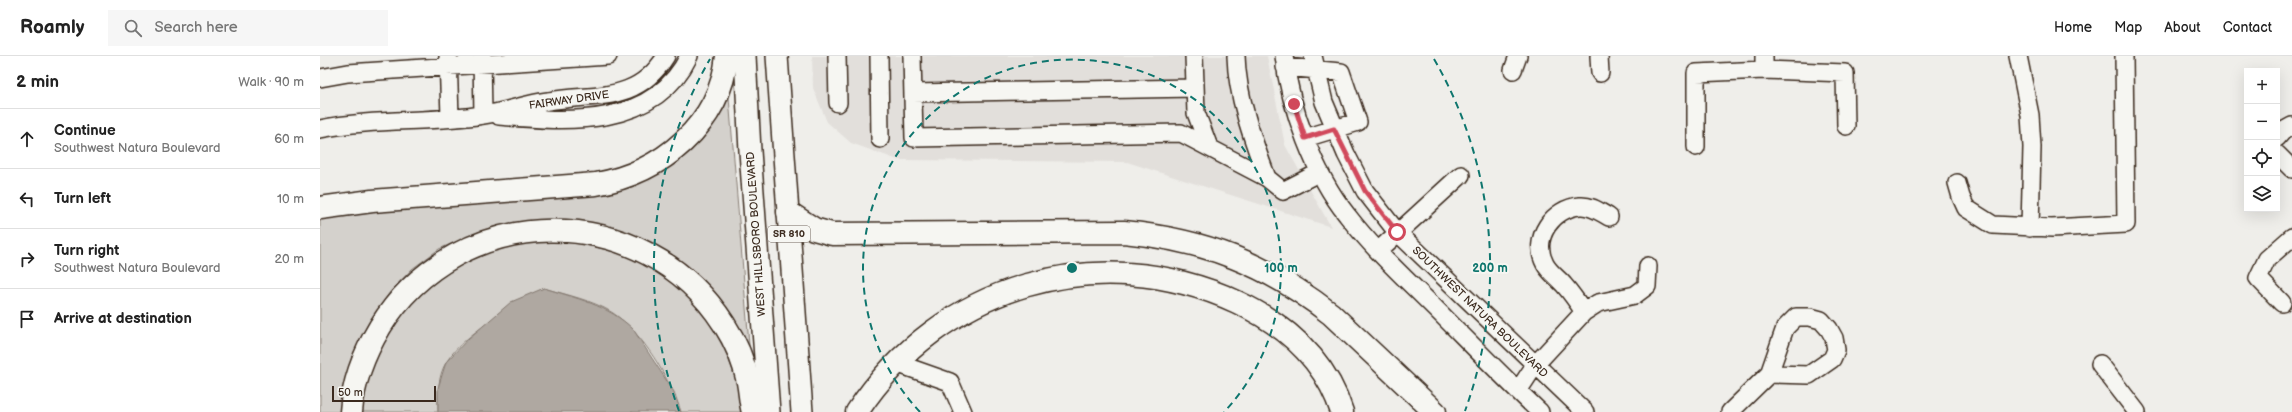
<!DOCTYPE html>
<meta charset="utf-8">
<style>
:root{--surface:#fff;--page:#f6f6f6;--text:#222;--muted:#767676;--line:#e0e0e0}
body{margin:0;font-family:"Balsamiq Sans",sans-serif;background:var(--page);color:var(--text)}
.controls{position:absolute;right:12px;top:12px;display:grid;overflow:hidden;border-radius:0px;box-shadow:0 4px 16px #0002}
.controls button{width:36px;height:36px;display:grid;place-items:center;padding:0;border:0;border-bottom:1px solid var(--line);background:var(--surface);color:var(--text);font:20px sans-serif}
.scale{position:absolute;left:12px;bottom:10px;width:104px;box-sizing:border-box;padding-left:4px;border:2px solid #3b2a1e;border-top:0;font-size:11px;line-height:14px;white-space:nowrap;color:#3b2a1e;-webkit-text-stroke:3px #f6f6f2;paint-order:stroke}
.stop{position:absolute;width:12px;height:12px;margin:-9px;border:3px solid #d1495b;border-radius:50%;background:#fff}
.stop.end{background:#d1495b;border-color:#fff;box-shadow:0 1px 4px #0008}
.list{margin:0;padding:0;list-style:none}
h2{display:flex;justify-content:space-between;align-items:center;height:52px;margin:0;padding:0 16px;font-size:17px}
h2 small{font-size:13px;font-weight:400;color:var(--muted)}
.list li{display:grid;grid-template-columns:26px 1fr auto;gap:12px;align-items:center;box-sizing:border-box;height:60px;padding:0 16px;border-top:1px solid var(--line)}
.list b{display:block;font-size:15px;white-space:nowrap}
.list p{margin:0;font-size:13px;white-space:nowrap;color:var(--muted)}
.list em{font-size:13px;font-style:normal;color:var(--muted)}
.icon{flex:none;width:22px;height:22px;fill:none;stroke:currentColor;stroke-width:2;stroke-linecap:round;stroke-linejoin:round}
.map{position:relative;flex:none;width:1972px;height:356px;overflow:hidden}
header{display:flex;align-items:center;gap:24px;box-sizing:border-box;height:56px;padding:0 20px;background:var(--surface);border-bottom:1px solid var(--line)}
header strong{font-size:19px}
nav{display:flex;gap:22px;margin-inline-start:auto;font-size:14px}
.search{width:280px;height:36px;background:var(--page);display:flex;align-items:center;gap:10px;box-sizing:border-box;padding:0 14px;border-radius:0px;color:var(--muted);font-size:15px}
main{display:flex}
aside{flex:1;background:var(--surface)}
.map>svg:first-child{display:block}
.built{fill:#e2dfdb}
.green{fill:#d4d1cc;stroke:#887e75}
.water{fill:#afa8a1;stroke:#81766d}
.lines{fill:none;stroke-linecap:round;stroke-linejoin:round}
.minor-casing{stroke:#3b2a1e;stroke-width:20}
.major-casing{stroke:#3b2a1e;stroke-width:24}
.highway-casing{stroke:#3b2a1e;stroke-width:25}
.minor{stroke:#f6f6f2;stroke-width:17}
.major{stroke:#f6f6f2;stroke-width:21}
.highway{stroke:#f6f6f2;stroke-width:22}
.route{stroke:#d1495b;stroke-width:5}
.ring{fill:none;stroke:#0f766e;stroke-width:2;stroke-dasharray:7 5}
.labels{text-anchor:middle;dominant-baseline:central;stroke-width:4;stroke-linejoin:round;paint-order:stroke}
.shield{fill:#f6f6f2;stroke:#73675e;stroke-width:1}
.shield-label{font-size:10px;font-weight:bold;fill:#3b2a1e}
.street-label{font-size:11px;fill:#3b2a1e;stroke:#f6f6f2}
.centre{fill:#0f766e;stroke:#f6f6f2;stroke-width:2}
.ring-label{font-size:12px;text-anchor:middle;font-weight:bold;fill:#0f766e;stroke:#f6f6f2;stroke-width:4;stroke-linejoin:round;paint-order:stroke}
</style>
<header>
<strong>Roamly</strong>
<div class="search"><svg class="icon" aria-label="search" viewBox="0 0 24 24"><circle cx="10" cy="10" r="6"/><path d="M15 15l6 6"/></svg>Search here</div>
<nav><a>Home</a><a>Map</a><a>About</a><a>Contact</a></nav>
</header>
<main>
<aside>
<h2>2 min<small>Walk · 90 m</small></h2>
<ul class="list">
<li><svg class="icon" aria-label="ahead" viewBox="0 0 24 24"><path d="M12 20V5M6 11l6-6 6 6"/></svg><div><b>Continue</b><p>Southwest Natura Boulevard</p></div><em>60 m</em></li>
<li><svg class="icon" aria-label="left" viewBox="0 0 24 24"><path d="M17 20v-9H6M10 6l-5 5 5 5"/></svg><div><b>Turn left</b></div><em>10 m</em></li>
<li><svg class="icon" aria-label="right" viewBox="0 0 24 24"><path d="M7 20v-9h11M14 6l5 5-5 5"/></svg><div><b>Turn right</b><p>Southwest Natura Boulevard</p></div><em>20 m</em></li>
<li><svg class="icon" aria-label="arrive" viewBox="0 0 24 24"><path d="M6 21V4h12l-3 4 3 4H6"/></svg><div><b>Arrive at destination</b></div></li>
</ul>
</aside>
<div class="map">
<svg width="1972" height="356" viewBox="0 0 1972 356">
<rect width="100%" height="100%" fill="#efeeea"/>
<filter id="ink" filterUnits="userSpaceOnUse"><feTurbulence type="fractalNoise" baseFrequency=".025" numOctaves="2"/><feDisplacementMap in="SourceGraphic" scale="8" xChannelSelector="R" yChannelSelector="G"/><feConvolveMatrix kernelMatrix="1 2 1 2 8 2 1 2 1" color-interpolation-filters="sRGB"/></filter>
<g filter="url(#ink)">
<path class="built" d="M 492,0 L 947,0 L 965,89 L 1011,171 L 807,106 L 578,104 L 531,87 L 507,66 L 493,32 Z"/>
<path class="green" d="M 408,29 L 430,301 L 343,199 L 192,169 L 159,176 L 119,193 L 92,213 L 70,236 L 48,268 L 34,296 L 20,356 L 0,356 L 0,158 L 305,128 Z
M 238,185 C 311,193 347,214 395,269 L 392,271 C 408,297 419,325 421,356 L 361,356 C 349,322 323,277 293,257 C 273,244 246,239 224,232 C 194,252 146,275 127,305 C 117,320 118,340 118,356 L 40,356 L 44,329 L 61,285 L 90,246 L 127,214 L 190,188 Z"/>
<path class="water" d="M 224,232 C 256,242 288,249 313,273 L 354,336 L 361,356 L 118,356 L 118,332 L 126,306 L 149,282 L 191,246 Z"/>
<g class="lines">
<g class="minor-casing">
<path id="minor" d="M 128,0 L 130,61
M 162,0 L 163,59
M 517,0 L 518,47
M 559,0 L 560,83
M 592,0 L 594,82 L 861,77 L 947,122 L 963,135 L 1000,116
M 874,0 L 876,57 L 889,91
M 916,0 C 917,41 933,84 947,122
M 964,0 C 970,52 994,118 1027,159 C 1053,193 1086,223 1117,254 C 1151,288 1185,323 1220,356
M 993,0 L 1004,46 L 1026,98 L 1045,135 L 1077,176 L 1265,356
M 1279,0 L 1280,17
M 1444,0 L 1444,14
M 1698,0 L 1710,59 L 1712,91 L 1710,172
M 965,11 L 1021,16 L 1038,66 L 985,82
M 1193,14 L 1198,0
M 0,22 L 28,17 L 288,0
M 593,37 L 875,32
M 179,60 C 248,66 334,73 369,0
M 0,73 C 53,62 109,67 163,59 C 185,56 206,48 228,45 C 276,37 316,48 346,0
M 1957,82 L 1963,75 L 1972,70
M 1376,91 L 1376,17 L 1444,14 L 1525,17 L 1526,70
M 1957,98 L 1972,113
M 1637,127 L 1641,141 L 1646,152 L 1673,169 L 1732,172 L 1806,168 L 1804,0
M 1058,195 L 1141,119
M 1962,247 L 1938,222 L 1947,203 L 1972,181
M 1264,256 C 1258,247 1251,237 1244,229 C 1238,222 1229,216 1225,208 C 1211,182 1233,152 1260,150 C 1271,149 1280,156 1289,161
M 576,307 L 630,326 L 643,356
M 1780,308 L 1817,356
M 1198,335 L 1215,309 L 1264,256 L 1278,247 L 1315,239 L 1327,230 L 1328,210
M 1410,356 L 1449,318 L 1465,272 L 1476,261 L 1490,261 L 1501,264 L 1509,273 L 1514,282 L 1516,294 L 1512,303 L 1489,319 L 1449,318"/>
</g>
<g class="major-casing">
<path id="major" d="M 425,0 L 430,95 L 449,356
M 457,0 L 482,356"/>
</g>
<g class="highway-casing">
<path id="highway" d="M 0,152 L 52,145 L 276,128 C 341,117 400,69 407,0
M 468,156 L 494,173 L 512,178 L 804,176 C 885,184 947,208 1011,258 L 1115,356
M 31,356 C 33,327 45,296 60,271 C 138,144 323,142 404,268 C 415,285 424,306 428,326 C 430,336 430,346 433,356
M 537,356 C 620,229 778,182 917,246 C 966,269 1005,303 1022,356"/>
</g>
<use href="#minor" class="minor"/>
<use href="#major" class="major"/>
<use href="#highway" class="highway"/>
</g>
</g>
<g class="lines" filter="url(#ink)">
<path class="route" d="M 974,48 L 985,82 L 1014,73 L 1045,135 L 1077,176"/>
</g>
<g class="ring">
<path d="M600 356A209 209 0 1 1 904 356"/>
<path d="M359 355A418 418 0 0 1 390 3M1114 3A418 418 0 0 1 1145 355"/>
</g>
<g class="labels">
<rect class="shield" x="448" y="170" width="42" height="16" rx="3"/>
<g class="shield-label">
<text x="469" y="178">SR 810</text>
</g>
<g class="street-label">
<text transform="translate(249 44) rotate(-8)">FAIRWAY DRIVE</text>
<text transform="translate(436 178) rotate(-94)">WEST HILLSBORO BOULEVARD</text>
<text transform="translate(1160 256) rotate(44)">SOUTHWEST NATURA BOULEVARD</text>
</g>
</g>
<circle cx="752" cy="212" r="6" class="centre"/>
<g class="ring-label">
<text x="961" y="216">100 m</text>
<text x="1170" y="216">200 m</text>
</g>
</svg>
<div class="controls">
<button>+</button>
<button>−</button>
<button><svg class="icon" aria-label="locate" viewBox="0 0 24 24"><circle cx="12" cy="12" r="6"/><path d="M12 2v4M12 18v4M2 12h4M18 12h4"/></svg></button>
<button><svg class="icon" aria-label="layers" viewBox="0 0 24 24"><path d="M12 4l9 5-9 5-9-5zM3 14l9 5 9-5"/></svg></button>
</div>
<div class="scale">50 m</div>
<div class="stop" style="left:1077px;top:176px"></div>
<div class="stop end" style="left:974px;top:48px"></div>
</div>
</main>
